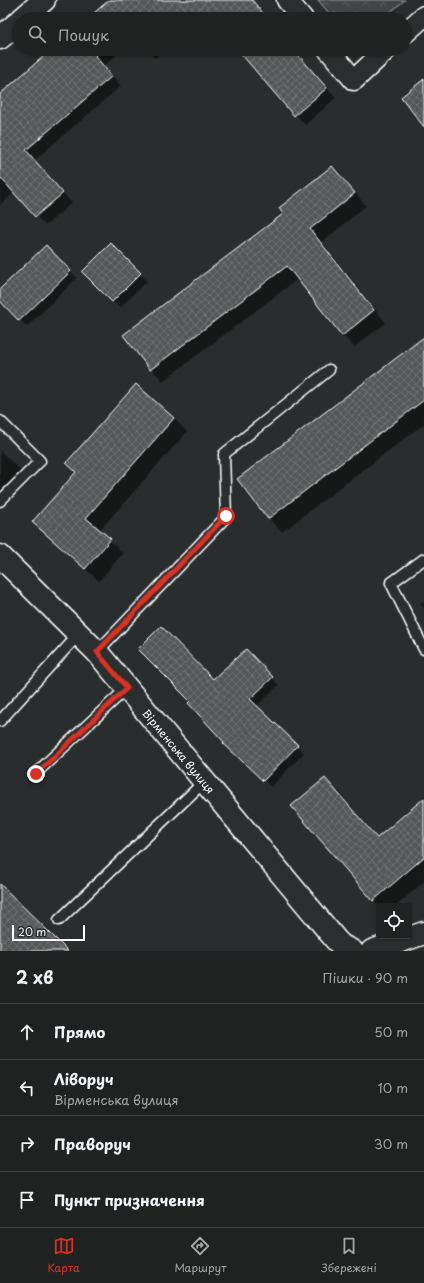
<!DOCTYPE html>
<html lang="uk">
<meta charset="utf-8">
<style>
:root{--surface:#202222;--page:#2d2f2f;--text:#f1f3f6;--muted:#a2a4a5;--line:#3d3f40;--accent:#d93025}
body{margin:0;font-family:"Playpen Sans",sans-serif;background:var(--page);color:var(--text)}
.controls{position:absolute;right:12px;bottom:12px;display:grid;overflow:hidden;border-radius:4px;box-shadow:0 1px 3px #0004}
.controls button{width:36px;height:36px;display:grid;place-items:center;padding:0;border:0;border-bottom:1px solid var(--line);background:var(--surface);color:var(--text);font:20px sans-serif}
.scale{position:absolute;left:12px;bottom:10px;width:73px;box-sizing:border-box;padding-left:4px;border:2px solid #fff;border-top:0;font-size:11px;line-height:14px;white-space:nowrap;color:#fff;-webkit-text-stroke:3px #2a2d2e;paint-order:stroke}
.stop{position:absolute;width:12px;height:12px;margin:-9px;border:3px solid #d93025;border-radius:50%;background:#fff}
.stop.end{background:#d93025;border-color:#fff;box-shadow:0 1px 4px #0008}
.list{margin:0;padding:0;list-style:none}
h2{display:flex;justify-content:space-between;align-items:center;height:52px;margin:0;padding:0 16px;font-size:17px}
h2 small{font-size:13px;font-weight:400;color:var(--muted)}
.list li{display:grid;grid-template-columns:26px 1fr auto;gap:12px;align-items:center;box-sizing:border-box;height:56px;padding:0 16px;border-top:1px solid var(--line)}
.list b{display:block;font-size:15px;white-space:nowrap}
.list p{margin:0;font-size:13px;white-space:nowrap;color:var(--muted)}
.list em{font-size:13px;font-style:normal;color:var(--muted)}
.icon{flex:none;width:22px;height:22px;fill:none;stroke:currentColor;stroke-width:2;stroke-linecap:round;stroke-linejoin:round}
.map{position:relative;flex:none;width:424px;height:951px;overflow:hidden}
.search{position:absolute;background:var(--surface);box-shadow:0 1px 3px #0004;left:12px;right:12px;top:12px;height:44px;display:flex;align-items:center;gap:10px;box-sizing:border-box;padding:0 14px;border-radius:22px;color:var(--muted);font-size:15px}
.sheet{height:276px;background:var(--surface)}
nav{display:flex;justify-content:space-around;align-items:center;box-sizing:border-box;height:56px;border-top:1px solid var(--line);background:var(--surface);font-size:11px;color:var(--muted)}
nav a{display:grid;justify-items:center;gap:2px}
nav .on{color:var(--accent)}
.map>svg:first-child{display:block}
.park{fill:url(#park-crowns);stroke:#a0a2a2}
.shadow{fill:#0007}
.building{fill:url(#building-cross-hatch);stroke:#fff}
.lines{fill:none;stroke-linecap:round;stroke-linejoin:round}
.service-casing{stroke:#fff;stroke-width:13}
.minor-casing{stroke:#fff;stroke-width:23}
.secondary-casing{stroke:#fff;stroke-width:25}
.service{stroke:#2a2d2e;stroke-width:10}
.minor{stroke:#2a2d2e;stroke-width:20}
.secondary{stroke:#2a2d2e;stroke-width:22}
.route{stroke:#d93025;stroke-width:5}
.labels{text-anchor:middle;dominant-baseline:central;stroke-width:3;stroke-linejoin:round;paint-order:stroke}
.street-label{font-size:11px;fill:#fff;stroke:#2a2d2e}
</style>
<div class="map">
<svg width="424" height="951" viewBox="0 0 424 951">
<defs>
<pattern id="park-crowns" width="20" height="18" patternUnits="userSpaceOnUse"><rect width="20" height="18" fill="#414445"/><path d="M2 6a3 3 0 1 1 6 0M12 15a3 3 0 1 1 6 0" fill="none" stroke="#5e6061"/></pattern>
<pattern id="building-cross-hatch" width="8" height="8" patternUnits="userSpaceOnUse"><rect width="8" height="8" fill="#555758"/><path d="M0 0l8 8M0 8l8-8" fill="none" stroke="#6e7071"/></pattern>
</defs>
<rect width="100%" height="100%" fill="#2a2d2e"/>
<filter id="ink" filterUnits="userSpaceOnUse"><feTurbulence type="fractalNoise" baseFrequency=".025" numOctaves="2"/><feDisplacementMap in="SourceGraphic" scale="8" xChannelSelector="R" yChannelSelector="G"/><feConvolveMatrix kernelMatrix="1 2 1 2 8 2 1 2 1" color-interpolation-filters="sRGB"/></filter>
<g filter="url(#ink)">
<path class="park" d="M 318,0 L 405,0 L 382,19 L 334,19 Z"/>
<path class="shadow" d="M 53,49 L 123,49 L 104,66 L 121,86 L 35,160 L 72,203 L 45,226 L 15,192 L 0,205 L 0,95 Z
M 146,49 L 166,49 L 155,58 Z
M 238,49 L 294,49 L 336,98 L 305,125 Z
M 332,167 L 344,179 L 366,206 L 322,242 L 386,323 L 354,347 L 342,335 L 298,279 L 163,381 L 151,369 L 285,214 Z
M 111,245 L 147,281 L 120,308 L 83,272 Z
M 46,246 L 77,278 L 27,327 L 0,300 L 0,291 Z
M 424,338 L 424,424 L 282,532 L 268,518 Z
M 174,418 L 187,432 L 99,531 L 123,553 L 99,581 L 33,522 L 76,473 L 67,463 Z
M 0,450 L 23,473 L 0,496 Z
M 424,601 L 424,609 L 420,603 Z
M 253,657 L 279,685 L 256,707 L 304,753 L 271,787 L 231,750 Z
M 325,779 L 339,792 L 378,838 L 424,799 L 424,882 L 396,906 L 379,906 L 373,900 Z"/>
<path class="building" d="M 109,0 L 252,0 L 268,19 L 87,19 Z
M 52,49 L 102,49 L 95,56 L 112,76 L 26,150 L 63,193 L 35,217 L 0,177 L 0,94 Z
M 237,49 L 293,49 L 327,88 L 294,116 Z
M 424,79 L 424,127 L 401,97 Z
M 332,166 L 355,193 L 310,229 L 374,310 L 342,336 L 287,266 L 150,370 L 123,335 L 283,214 L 279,208 Z
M 111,243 L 141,273 L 112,302 L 82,272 Z
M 46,245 L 71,271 L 19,321 L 0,301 L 0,289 Z
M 424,337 L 424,400 L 268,519 L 237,479 Z
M 136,384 L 174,418 L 86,518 L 111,539 L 85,569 L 32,522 L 76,472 L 66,463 Z
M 161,626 L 213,679 L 246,649 L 273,677 L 250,699 L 298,745 L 263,781 L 223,743 L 224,742 L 188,703 L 190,701 L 138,649 Z
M 325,778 L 377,838 L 424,798 L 424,857 L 373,901 L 291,806 Z
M 0,884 L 49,932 L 68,951 L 0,951 Z"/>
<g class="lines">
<g class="service-casing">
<path id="service" d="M 0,421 L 40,461 L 0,501
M 424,559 L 391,583 L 424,649
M 97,652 L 226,517 L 224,454 L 329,370
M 0,721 L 79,634
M 36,773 L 127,688
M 59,920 L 205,781"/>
</g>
<g class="minor-casing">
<path id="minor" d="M 287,0 L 303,19
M 405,33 L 424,16
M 328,49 L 354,80 L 387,49"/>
</g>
<g class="secondary-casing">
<g id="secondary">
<path d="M 22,19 L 44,0"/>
<path d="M 0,38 L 19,22"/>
<path id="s1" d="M 0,556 L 97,652 L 336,940 L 342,946 L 352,951"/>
<path d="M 372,951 L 424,933"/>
</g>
</g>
<use href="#service" class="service"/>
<use href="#minor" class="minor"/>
<use href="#secondary" class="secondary"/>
</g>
</g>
<g class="lines" filter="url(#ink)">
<path class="route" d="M 36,774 L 127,688 L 97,652 L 226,516"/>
</g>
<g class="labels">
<g class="street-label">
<text stroke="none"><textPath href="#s1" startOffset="265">Вірменська вулиця</textPath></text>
</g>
</g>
</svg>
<div class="controls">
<button><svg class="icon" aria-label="locate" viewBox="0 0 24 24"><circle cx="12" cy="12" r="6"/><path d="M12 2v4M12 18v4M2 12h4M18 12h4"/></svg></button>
</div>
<div class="scale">20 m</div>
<div class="stop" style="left:226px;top:516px"></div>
<div class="stop end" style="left:36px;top:774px"></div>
<div class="search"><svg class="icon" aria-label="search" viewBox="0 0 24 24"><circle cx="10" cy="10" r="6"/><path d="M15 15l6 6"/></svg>Пошук</div>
</div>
<section class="sheet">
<h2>2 хв<small>Пішки · 90 m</small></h2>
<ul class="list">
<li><svg class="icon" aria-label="ahead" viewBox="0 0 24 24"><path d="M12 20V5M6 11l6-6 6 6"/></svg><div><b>Прямо</b></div><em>50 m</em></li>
<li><svg class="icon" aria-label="left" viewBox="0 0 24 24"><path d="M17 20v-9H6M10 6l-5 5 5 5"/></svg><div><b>Ліворуч</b><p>Вірменська вулиця</p></div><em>10 m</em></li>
<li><svg class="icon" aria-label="right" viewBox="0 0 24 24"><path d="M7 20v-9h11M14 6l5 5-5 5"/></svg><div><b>Праворуч</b></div><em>30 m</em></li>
<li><svg class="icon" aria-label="arrive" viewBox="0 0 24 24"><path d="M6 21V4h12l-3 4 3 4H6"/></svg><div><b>Пункт призначення</b></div></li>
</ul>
</section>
<nav>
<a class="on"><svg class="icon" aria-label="map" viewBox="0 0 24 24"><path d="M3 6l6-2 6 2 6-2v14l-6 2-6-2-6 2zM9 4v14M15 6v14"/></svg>Карта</a>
<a><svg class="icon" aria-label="directions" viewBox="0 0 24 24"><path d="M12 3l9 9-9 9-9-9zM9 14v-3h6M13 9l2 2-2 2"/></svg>Маршрут</a>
<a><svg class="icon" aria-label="saved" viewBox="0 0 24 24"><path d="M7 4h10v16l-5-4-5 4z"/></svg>Збережені</a>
</nav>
